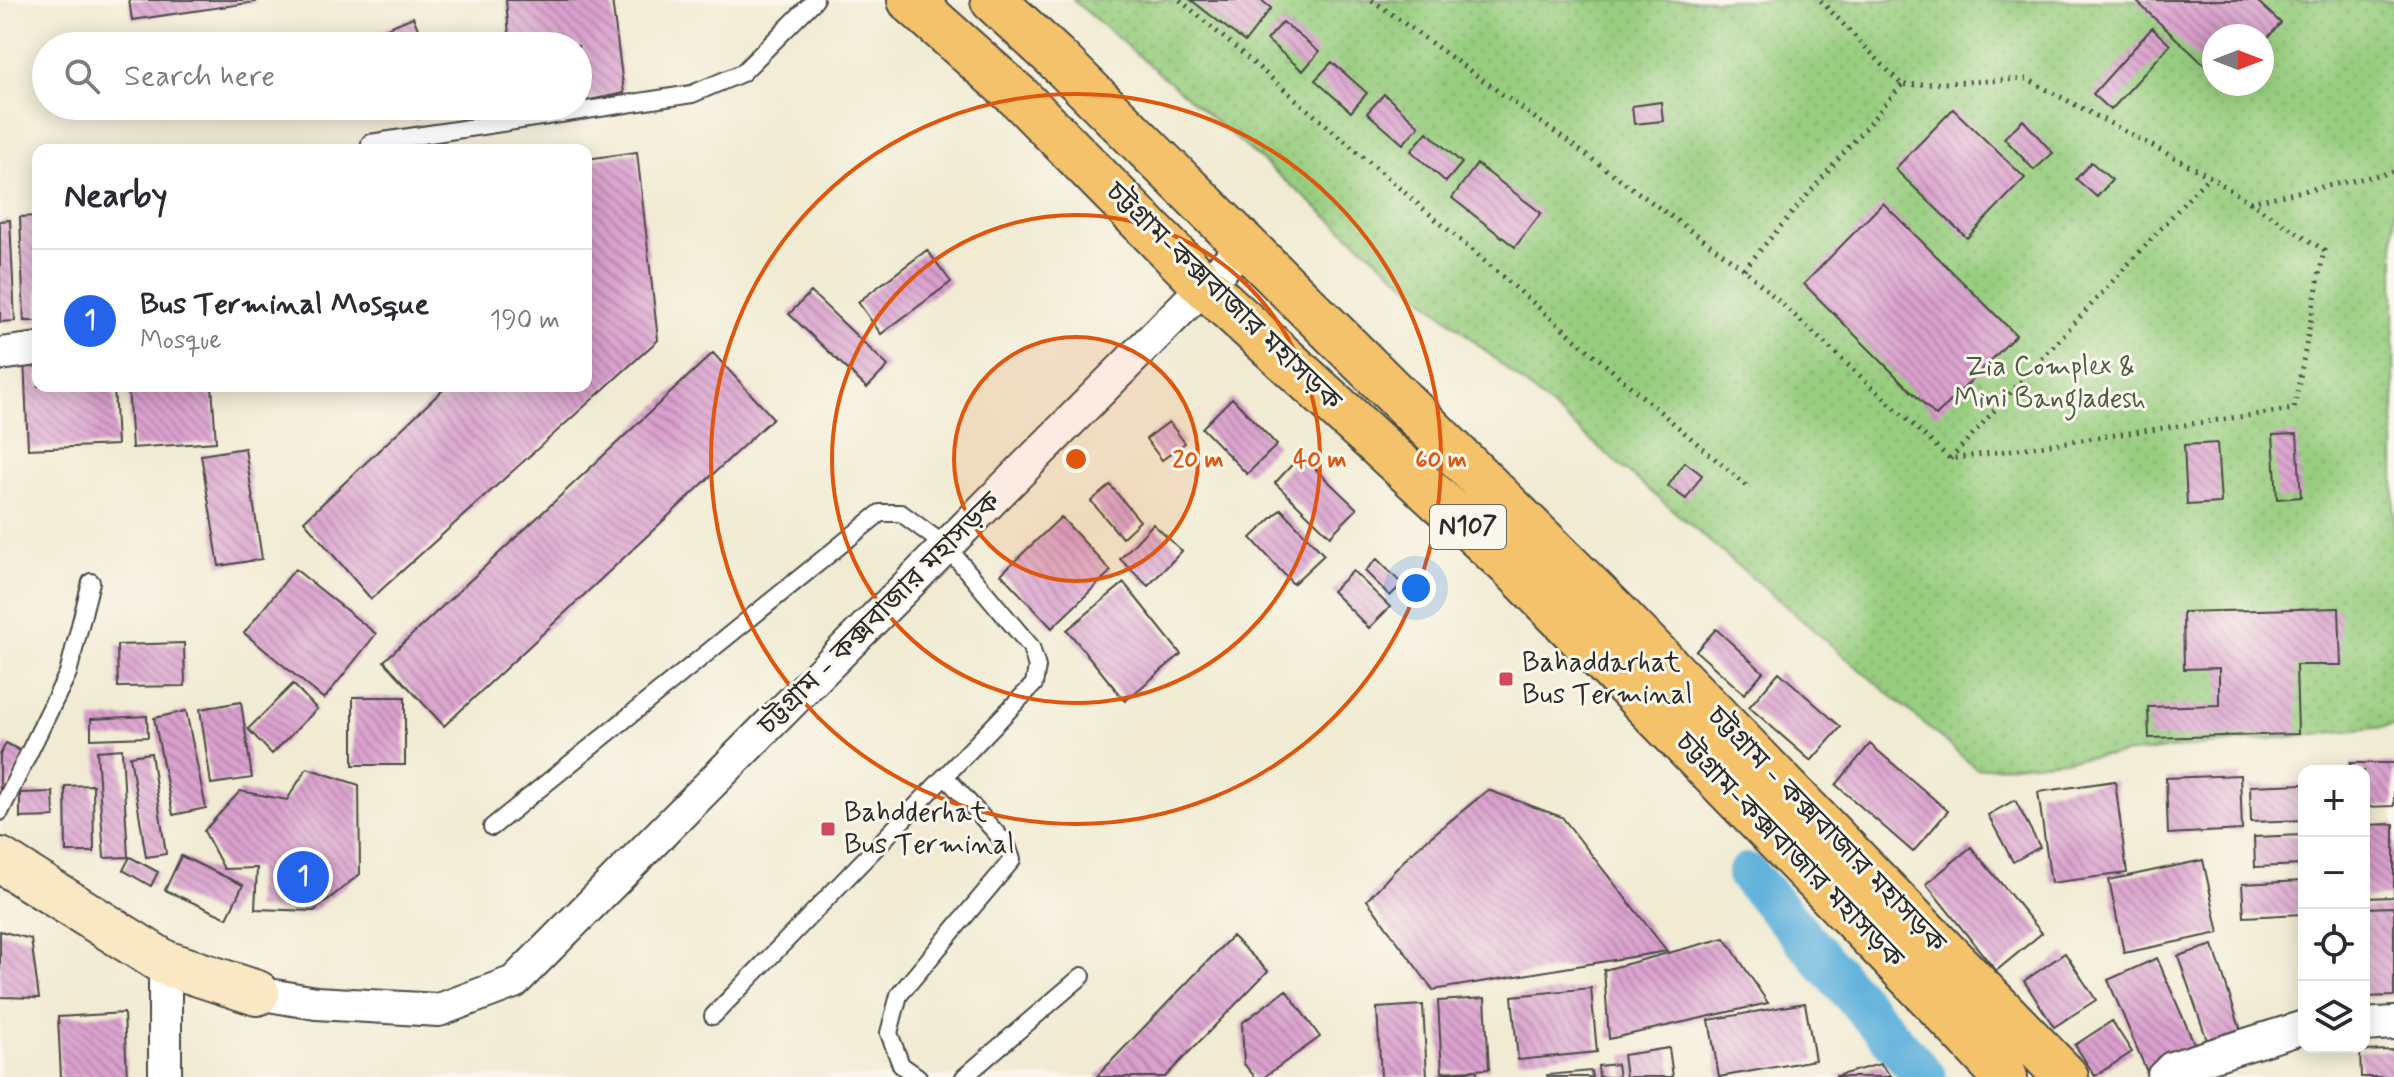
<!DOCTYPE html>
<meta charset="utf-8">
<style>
:root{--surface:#fff;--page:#f2f2f3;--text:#2b2b33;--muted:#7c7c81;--line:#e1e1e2;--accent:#2563eb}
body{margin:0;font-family:Mynerve,"Noto Sans Bengali",sans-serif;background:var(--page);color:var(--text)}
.controls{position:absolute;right:24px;bottom:24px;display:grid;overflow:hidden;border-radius:16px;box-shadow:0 4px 20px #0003}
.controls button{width:72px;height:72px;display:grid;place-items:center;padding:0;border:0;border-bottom:2px solid var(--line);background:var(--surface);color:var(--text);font:40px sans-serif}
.compass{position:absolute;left:2202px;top:24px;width:72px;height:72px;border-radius:50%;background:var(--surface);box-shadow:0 4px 20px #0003;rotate:90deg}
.you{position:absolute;left:1416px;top:588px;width:28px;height:28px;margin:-20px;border:6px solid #fff;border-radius:50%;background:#1a73e8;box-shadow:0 0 0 12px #1a73e833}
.badge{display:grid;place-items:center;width:52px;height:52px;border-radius:50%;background:var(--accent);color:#fff;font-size:26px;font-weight:700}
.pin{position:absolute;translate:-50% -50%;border:4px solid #fff;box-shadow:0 2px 8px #0006}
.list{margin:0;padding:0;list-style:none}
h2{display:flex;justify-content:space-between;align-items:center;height:104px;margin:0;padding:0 32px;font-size:34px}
h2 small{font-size:26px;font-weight:400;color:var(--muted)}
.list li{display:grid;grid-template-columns:52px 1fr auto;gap:24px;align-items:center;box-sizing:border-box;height:144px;padding:0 32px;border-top:2px solid var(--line)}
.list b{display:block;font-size:30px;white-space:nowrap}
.list p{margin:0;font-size:26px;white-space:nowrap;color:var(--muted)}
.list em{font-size:26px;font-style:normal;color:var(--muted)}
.icon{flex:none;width:44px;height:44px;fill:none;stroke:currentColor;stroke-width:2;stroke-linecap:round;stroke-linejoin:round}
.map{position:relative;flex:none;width:2394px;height:1077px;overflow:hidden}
.search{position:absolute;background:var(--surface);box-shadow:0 4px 20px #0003;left:32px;top:32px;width:560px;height:88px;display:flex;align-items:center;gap:20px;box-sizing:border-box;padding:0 28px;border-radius:44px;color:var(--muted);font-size:30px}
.panel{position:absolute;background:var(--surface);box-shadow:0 4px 20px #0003;left:32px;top:144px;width:560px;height:248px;border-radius:16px}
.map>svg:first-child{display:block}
.park{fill:url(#park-dots);stroke:#617c55;stroke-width:2;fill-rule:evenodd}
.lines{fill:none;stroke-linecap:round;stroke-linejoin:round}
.canal{stroke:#62b2dc;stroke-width:42}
.building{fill:url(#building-back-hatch)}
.lane-casing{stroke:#494844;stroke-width:20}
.street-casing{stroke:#494844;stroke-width:36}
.secondary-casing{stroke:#494844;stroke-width:48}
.highway-casing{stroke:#494844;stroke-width:48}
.path{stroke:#494844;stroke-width:5;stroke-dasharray:2 6;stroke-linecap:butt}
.lane{stroke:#fff;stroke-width:16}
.street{stroke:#fff;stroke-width:32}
.secondary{stroke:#fae7c3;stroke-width:44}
.highway{stroke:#f3c26a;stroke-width:44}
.ring{fill:none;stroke:#df570e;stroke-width:4}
.poi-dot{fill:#d1495b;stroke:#fbf7ec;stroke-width:3}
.labels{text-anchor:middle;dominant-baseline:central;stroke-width:6;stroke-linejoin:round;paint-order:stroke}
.shield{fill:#fbf7ec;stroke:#696865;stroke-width:2}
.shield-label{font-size:26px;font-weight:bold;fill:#2b2b2b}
.street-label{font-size:28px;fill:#2b2b2b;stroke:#fbf7ec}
.park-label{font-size:28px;fill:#4b5c44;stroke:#fbf7ec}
.poi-label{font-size:28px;fill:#2b2b2b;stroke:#fbf7ec;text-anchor:start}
.centre{fill:#df570e;stroke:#fbf7ec;stroke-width:4}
.ring-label{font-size:24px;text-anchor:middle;font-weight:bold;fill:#df570e;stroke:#fbf7ec;stroke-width:6;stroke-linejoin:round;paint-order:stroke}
</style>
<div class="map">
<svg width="2394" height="1077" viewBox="0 0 2394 1077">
<defs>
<pattern id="park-dots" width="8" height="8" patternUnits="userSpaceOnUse" patternTransform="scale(2)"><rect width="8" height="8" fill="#97cd7f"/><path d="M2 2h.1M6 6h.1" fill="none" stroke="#82b06e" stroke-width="1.8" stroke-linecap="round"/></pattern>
<pattern id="building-back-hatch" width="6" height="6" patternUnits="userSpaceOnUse" patternTransform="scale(2)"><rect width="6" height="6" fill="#daa0ce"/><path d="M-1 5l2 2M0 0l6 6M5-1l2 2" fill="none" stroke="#b183a7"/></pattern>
</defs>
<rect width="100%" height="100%" fill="#fbf7ec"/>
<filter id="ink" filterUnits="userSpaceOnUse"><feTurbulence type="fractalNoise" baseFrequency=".0125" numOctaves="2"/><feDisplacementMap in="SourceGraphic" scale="16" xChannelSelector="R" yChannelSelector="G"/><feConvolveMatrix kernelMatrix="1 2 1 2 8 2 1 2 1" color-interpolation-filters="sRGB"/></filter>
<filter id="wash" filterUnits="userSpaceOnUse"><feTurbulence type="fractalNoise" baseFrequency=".006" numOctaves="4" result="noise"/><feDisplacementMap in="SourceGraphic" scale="32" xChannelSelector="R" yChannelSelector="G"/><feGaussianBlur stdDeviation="1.8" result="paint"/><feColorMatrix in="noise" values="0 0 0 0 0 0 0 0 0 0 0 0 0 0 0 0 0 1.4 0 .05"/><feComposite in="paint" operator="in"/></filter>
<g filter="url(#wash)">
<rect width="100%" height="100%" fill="#f1ebd3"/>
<path class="park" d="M 1073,0 L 2394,0 L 2394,726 L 1977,769 ZM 2214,36 L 2262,36 L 2262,84 L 2214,84 Z"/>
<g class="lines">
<path class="canal" d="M 1748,874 L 1925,1077"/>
</g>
<g id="blocks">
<path class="building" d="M 129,0 L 256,0 L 256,2 L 132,20 Z
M 506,0 L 612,0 L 624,93 L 585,101 L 581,91 L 578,91 L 578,46 L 510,46 Z
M 1191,0 L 1261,0 L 1271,8 L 1245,42 Z
M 2135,0 L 2256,0 L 2281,23 L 2262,44 L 2262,36 L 2214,36 L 2214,74 Z
M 413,17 L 425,46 L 389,46 L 382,30 Z
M 1283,22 L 1319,52 L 1303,71 L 1267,40 Z
M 2152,28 L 2170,45 L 2111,110 L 2093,94 Z
M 1332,62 L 1367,93 L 1351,112 L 1315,80 Z
M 1384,94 L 1419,126 L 1403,144 L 1367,113 Z
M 1661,102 L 1663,121 L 1634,124 L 1632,106 Z
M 412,106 L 450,106 L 418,119 Z
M 1953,109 L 2025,178 L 1967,238 L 1895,169 Z
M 2023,120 L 2053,153 L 2034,170 L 2004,138 Z
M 1427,132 L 1462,163 L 1446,182 L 1411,151 Z
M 637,152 L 658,340 L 371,599 L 304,521 L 447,386 L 586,386 L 586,159 Z
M 2091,162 L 2112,180 L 2097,197 L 2076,179 Z
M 1477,164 L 1541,213 L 1515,247 L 1452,198 Z
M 1883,203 L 2016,335 L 1936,416 L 1804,284 Z
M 38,216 L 38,321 L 24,321 L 20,217 Z
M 10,220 L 15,321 L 0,322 L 0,221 Z
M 927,250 L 951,282 L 881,334 L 858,302 Z
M 811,292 L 888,366 L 867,388 L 789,314 Z
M 713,353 L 773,418 L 444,726 L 384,661 Z
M 38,357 L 38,386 L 114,386 L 117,445 L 28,449 L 24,358 Z
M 128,386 L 212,386 L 216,442 L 132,448 Z
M 1232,398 L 1277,445 L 1247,474 L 1202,428 Z
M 1169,422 L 1185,443 L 1162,460 L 1146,439 Z
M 2297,434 L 2301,497 L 2277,499 L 2273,435 Z
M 2217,443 L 2221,503 L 2187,505 L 2184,445 Z
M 245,448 L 262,559 L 219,566 L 201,455 Z
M 1301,455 L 1357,509 L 1330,536 L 1275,483 Z
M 1685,462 L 1702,475 L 1686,499 L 1668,486 Z
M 1110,485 L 1140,521 L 1122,538 L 1091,501 Z
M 1281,509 L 1324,555 L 1293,584 L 1251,538 Z
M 1061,517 L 1111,571 L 1052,628 L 1001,574 Z
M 1153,524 L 1182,551 L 1148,586 L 1120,559 Z
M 1377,559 L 1402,584 L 1390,596 L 1365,571 Z
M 295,569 L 376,634 L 324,699 L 244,633 Z
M 1353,571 L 1390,607 L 1369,628 L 1332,591 Z
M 1124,583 L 1181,654 L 1125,701 L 1067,630 Z
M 2339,608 L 2341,665 L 2296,665 L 2298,734 L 2149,738 L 2148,707 L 2219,705 L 2219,668 L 2184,669 L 2183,612 Z
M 1716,629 L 1763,672 L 1744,694 L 1696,651 Z
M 184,643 L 185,686 L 118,687 L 117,645 Z
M 1779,672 L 1841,727 L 1811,761 L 1749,707 Z
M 293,684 L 317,709 L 272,754 L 248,729 Z
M 353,697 L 405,697 L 405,765 L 353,765 Z
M 241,702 L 252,778 L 211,784 L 200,709 Z
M 186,711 L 206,808 L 173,815 L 154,718 Z
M 147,716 L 148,737 L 91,739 L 91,719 Z
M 6,743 L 25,753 L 0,804 L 0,755 Z
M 1870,744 L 1948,811 L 1913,852 L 1836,785 Z
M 122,749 L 128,857 L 104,858 L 97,751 Z
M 151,753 L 166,854 L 146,857 L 130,756 Z
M 2350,763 L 2394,763 L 2394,806 L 2364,807 L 2364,771 L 2350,771 Z
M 307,768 L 359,785 L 360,874 L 314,911 L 255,909 L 257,868 L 224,869 L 204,831 L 240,791 L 287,800 Z
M 2240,775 L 2242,830 L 2168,834 L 2166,778 Z
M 2115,781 L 2127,873 L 2051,883 L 2038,792 Z
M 2304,784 L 2304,820 L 2251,822 L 2250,786 Z
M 93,785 L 94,852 L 66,852 L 65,786 Z
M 1488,790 L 1562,817 L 1667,951 L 1433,990 L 1367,900 L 1411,853 Z
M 53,792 L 54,817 L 20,818 L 20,793 Z
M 2015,800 L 2040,847 L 2013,862 L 1988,815 Z
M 2394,824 L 2394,897 L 2364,898 L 2364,825 Z
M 2304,835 L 2304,865 L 2255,867 L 2254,837 Z
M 1971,847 L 2042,933 L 1996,971 L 1926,884 Z
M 181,856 L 243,885 L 227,918 L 165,890 Z
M 130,857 L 158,872 L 151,886 L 123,870 Z
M 2203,860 L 2219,933 L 2124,953 L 2109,880 Z
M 2304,881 L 2304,914 L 2244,917 L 2242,884 Z
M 2394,907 L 2394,996 L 2364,997 L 2364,908 Z
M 0,931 L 31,939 L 39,998 L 0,997 Z
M 1232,936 L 1268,971 L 1165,1077 L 1096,1077 Z
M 1725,938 L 1768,1003 L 1609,1039 L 1604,970 Z
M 2213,945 L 2242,1034 L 2209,1046 L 2178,956 Z
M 2065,953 L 2096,1000 L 2054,1027 L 2024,981 Z
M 2157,958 L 2197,1050 L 2147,1072 L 2108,980 Z
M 1591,988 L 1597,1052 L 1518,1060 L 1512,996 Z
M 1286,990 L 1320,1037 L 1264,1077 L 1255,1077 L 1244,1064 L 1242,1023 Z
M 1485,998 L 1489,1069 L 1442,1072 L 1438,1001 Z
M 1805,1003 L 1815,1060 L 1719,1077 L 1709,1020 Z
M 1423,1005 L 1427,1076 L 1381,1077 L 1377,1008 Z
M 124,1013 L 127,1077 L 61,1077 L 58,1017 Z
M 2112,1021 L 2132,1052 L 2095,1076 L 2075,1045 Z
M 1669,1048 L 1673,1077 L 1626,1077 L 1623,1055 Z
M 2394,1050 L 2394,1077 L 2361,1077 L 2360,1051 Z
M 1617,1064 L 1619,1077 L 1599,1077 L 1598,1066 Z
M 1880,1064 L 1892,1077 L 1836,1077 L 1836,1076 Z
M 1477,1070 L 1477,1077 L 1439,1077 L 1439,1075 Z
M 1591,1071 L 1592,1077 L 1548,1077 L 1547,1075 Z"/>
</g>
</g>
<g filter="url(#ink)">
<use href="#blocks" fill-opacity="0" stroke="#494844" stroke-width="2"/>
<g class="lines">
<g class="lane-casing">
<path id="lane" d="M 370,143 L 692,94 L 742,73 L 815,0
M 0,812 L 68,673 L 91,582
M 492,827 L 880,513 L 901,513 L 947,547 L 1031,647 L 1037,667 L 1034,684 L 713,1016
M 918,1077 L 901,1065 L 889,1033 L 899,995 L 1012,860 L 1007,845 L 945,776
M 964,1077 L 1082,976"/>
</g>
<g class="street-casing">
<path id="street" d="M 0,354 L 38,349
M 257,993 L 316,1003 L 439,1010 L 514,982 L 1245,245
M 2364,1025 L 2394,1023
M 165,1077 L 165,963
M 2163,1077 L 2172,1068 L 2304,1027"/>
</g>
<g class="secondary-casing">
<path id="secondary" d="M 0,860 L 165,963 L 257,993"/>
</g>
<g class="highway-casing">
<path id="highway" d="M 910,0 L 1020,98 L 1206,287 L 1514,569 L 1931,998 L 2005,1077
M 993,0 L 1056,58 L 1612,609 L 2066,1077"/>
</g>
<path class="path" d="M 1180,0 L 1748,487
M 1372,0 L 1744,269 L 1950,459 L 2294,409 L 2324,250 L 2209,176 L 2027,79 L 1902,85 L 1820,0
M 2250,202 L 2394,172
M 1744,269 L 1902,85
M 1950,459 L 2209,176"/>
<use href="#lane" class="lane"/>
<use href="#street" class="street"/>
<use href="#secondary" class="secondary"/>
<use href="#highway" class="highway"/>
</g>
</g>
<circle cx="1076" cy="459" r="122" fill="#df570e" fill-opacity=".12"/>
<g class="ring">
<circle cx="1076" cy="459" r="122"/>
<circle cx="1076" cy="459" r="244"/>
<circle cx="1076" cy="459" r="365"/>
</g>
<g class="poi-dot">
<rect x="1498" y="671" width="16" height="16" rx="4"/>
<rect x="820" y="821" width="16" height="16" rx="4"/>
</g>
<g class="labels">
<rect class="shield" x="1430" y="505" width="76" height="44" rx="6"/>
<g class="shield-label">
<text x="1468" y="527">N107</text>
</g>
<g class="street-label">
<text transform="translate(1223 297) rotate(44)">চট্টগ্রাম-কক্সবাজার মহাসড়ক</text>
<text transform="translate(880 614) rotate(-45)">চট্টগ্রাম - কক্সবাজার মহাসড়ক</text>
<text transform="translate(1826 830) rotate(46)">চট্টগ্রাম - কক্সবাজার মহাসড়ক</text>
<text transform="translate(1789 851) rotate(46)">চট্টগ্রাম-কক্সবাজার মহাসড়ক</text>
</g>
<g class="park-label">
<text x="2050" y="367">Zia Complex &amp;<tspan x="2050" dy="32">Mini Bangladesh</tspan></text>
</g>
<g class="poi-label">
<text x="1522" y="663">Bahaddarhat<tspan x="1522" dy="32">Bus Terminal</tspan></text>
<text x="844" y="813">Bahdderhat<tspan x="844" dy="32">Bus Terminal</tspan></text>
</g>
</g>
<circle cx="1076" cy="459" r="12" class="centre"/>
<g class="ring-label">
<text x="1198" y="467">20 m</text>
<text x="1320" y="467">40 m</text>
<text x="1441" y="467">60 m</text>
</g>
</svg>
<div class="controls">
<button>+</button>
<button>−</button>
<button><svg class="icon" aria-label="locate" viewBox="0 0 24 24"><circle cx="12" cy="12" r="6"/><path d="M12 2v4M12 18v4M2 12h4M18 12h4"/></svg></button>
<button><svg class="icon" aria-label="layers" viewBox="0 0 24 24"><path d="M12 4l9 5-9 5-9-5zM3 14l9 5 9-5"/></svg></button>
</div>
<svg class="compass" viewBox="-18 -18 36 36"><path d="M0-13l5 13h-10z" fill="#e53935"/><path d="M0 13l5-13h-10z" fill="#7c7c81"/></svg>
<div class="you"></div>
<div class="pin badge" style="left:303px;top:877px">1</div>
<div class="search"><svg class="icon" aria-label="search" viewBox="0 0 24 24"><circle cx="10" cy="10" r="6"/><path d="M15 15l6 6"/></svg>Search here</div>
<section class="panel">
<h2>Nearby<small></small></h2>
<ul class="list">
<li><span class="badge">1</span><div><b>Bus Terminal Mosque</b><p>Mosque</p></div><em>190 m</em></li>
</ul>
</section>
</div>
